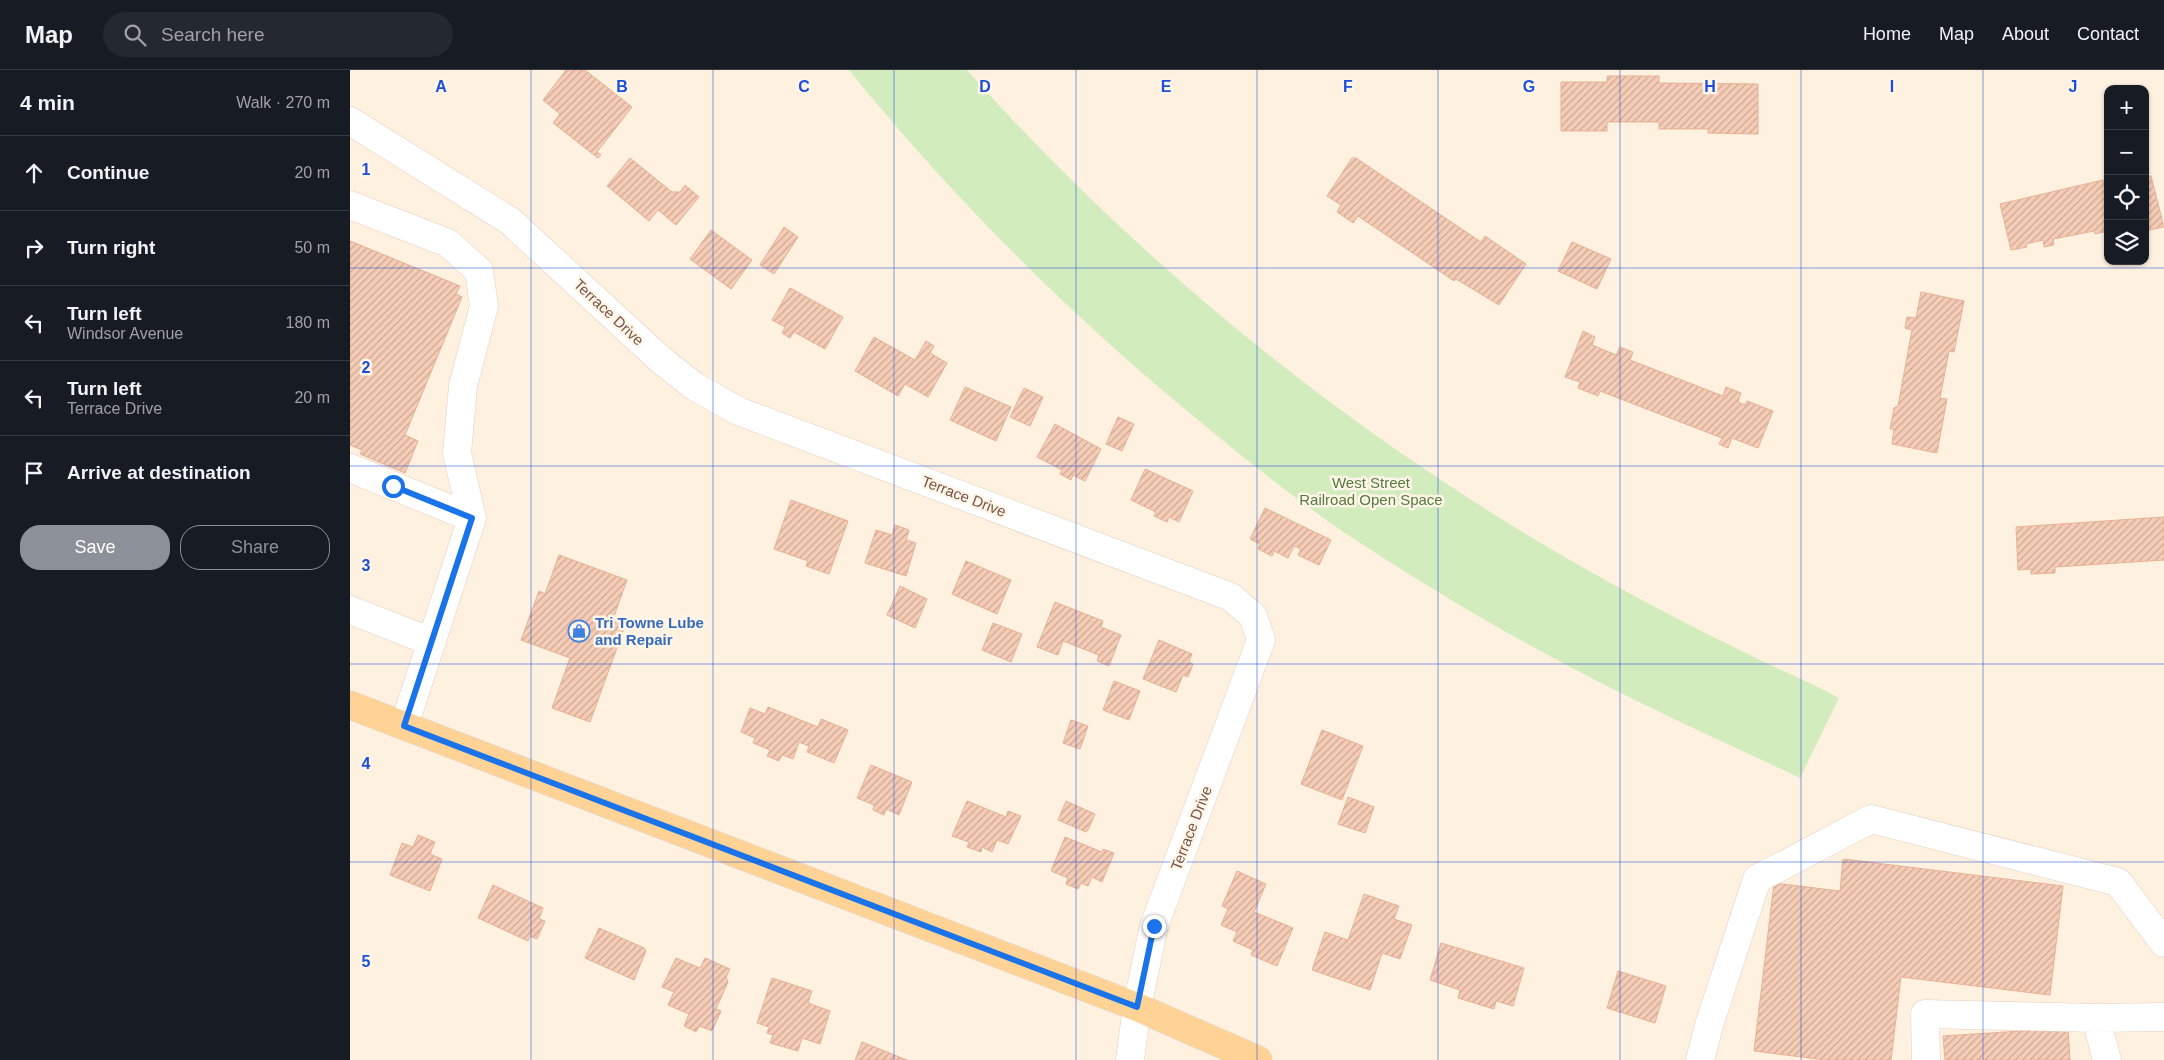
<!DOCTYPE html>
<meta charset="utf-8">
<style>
:root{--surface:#171b24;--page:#242831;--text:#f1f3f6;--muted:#9ea1a6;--line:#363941;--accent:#8c9099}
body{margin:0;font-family:Arial,sans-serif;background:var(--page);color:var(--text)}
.controls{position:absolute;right:15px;top:15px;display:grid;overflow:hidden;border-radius:10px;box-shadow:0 1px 4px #0004}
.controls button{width:45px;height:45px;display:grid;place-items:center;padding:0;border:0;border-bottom:1px solid var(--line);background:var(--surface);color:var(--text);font:25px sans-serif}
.stop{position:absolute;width:15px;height:15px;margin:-11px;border:4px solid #1a73e8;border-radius:50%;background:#fff}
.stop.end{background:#1a73e8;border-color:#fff;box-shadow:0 1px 5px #0008}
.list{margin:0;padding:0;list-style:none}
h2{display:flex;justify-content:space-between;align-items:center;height:65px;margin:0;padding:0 20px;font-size:21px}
h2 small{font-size:16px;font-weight:400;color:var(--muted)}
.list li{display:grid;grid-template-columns:32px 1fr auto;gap:15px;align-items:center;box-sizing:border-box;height:75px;padding:0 20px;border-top:1px solid var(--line)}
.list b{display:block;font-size:19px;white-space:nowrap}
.list p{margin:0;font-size:16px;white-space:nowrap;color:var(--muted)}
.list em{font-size:16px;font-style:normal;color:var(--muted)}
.actions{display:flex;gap:10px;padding:15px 20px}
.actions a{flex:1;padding:11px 0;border:1px solid var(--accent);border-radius:20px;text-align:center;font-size:18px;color:var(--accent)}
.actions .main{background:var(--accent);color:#fff}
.icon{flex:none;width:28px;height:28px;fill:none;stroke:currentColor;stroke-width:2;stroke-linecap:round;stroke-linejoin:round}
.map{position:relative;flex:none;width:1814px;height:990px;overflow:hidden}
header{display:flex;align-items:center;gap:30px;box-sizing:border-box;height:70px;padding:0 25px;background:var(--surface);border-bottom:1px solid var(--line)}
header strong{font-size:24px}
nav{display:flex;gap:28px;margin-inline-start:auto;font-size:18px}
.search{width:350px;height:45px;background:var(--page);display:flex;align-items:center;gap:12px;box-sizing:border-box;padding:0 18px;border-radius:28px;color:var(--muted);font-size:19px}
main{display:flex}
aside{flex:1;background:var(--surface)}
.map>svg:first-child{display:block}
.park{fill:#d3ecbe}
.building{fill:url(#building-hatch);stroke:#e8b195}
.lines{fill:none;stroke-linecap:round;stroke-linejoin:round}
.minor-casing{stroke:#e4cebf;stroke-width:29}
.major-casing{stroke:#ded6d3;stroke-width:29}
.minor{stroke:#fff;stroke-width:28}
.major{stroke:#ffd396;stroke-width:28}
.route{stroke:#1a73e8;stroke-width:6}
.grid{fill:none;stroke:#1d4ed8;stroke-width:1;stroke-opacity:0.55}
.labels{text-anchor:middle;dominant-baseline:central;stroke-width:5;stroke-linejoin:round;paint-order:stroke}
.street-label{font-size:15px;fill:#765546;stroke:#fff5e8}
.park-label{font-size:15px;fill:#537c3d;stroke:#fff5e8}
.shop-label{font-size:15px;font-weight:bold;fill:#366cbe;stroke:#fff5e8;text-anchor:start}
.grid-label{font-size:16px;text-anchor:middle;font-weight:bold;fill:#1d4ed8;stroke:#fff5e8;stroke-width:5;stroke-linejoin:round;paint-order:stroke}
</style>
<header>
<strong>Map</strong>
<div class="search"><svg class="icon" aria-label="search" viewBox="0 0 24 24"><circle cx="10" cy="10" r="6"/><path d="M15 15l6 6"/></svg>Search here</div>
<nav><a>Home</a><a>Map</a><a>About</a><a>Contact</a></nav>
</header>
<main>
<aside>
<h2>4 min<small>Walk · 270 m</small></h2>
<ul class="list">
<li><svg class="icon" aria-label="ahead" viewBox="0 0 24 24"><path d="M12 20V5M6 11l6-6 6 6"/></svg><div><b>Continue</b></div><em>20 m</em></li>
<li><svg class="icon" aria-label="right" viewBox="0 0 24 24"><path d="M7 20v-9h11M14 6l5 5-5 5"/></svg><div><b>Turn right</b></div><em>50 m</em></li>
<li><svg class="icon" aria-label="left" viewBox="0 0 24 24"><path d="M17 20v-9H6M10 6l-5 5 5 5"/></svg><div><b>Turn left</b><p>Windsor Avenue</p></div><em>180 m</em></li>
<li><svg class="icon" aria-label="left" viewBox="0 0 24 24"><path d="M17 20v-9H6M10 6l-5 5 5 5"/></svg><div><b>Turn left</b><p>Terrace Drive</p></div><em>20 m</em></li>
<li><svg class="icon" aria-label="arrive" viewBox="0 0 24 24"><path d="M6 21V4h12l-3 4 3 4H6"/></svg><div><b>Arrive at destination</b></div></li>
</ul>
<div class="actions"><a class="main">Save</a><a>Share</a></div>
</aside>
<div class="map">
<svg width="1814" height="990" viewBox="0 0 1814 990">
<defs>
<pattern id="building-hatch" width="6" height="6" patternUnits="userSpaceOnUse" patternTransform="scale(1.25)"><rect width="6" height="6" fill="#f5ccb6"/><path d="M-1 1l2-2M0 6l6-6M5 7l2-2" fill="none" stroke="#cba896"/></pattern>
</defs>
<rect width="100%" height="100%" fill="#fef1e0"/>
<path class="park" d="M 499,0 L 617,0 C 789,193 994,359 1218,489 C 1279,524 1342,557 1406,588 C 1434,602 1462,613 1489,628 L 1450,708 C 1396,682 1341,658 1287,631 C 1186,582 1089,525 995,463 C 942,427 891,386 842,345 C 717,242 601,126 499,0 Z"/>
<path class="building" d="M 216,0 L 235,0 L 282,37 L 247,82 L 251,85 L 248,88 L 203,53 L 210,44 L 193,30 Z
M 1257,6 L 1309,6 L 1309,13 L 1408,14 L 1408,64 L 1358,63 L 1358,59 L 1309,59 L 1309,52 L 1257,52 L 1257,61 L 1211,61 L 1211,12 L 1257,12 Z
M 280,88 L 322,122 L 330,122 L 335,115 L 349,127 L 326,155 L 308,140 L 299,151 L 257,116 Z
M 1002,88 L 1006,88 L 1131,172 L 1135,166 L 1176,194 L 1149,235 L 1106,209 L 1104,211 L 1008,146 L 1003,153 L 987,142 L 991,135 L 977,126 Z
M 1801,106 L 1814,157 L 1795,161 L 1795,107 Z
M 1753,110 L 1754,117 L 1758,116 L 1758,161 L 1745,164 L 1744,161 L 1703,169 L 1704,175 L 1694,177 L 1693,170 L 1676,174 L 1677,177 L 1661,180 L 1650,134 Z
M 434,157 L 448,167 L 424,204 L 410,195 Z
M 361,160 L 402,190 L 381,219 L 340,189 Z
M 0,171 L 110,216 L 106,224 L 112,227 L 55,365 L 68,371 L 55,403 L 10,384 L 12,380 L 0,375 Z
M 1222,172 L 1261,189 L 1247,219 L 1208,201 Z
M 440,218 L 493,247 L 475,279 L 444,262 L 440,268 L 432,263 L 435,257 L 422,250 Z
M 1571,222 L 1614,231 L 1604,282 L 1599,281 L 1590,328 L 1597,329 L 1587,383 L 1542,374 L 1544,359 L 1540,359 L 1544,338 L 1548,336 L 1562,260 L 1555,258 L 1557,247 L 1566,248 Z
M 1233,261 L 1245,267 L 1242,275 L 1266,285 L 1270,277 L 1283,282 L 1280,290 L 1373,326 L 1376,317 L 1391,323 L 1388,332 L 1395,335 L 1397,331 L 1423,341 L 1408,378 L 1382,368 L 1378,378 L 1369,374 L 1372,368 L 1250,321 L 1248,326 L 1228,318 L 1230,312 L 1215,307 Z
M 524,267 L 565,290 L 576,271 L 584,276 L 580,283 L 597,293 L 578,327 L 555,314 L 548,326 L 505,301 Z
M 615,317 L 661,337 L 646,371 L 600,350 Z
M 674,318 L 693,327 L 680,356 L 660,347 Z
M 768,347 L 784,354 L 772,381 L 756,374 Z
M 705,354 L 751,379 L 735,411 L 723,405 L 721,410 L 710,404 L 712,400 L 687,387 Z
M 795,399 L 843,421 L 829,452 L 819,447 L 817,452 L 804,446 L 806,442 L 781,430 Z
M 441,430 L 498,451 L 479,504 L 456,496 L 458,491 L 424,479 Z
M 915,438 L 981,470 L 969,495 L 948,485 L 951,479 L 944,476 L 938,488 L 924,481 L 922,486 L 908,479 L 910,474 L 900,469 Z
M 1814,447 L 1814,490 L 1705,497 L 1705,503 L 1681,504 L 1681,499 L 1668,500 L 1666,457 Z
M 545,455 L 559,460 L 556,470 L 566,473 L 556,506 L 515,493 L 526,460 L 542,465 Z
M 209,485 L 277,510 L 263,549 L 276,553 L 240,652 L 202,638 L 220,588 L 171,570 L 189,521 L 195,524 Z
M 616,491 L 661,510 L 647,544 L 602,524 Z
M 550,516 L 577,529 L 565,558 L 537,545 Z
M 705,532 L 753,551 L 751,557 L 771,565 L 759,596 L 747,591 L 749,585 L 713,571 L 708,585 L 687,577 Z
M 643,553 L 672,564 L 661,592 L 632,580 Z
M 809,570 L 842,584 L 839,592 L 843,594 L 838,607 L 833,605 L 826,622 L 793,609 Z
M 764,611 L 790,621 L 779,650 L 753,640 Z
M 418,637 L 468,657 L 471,649 L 498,660 L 484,693 L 457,682 L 459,676 L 449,672 L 443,689 L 432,685 L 429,691 L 417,686 L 420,680 L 403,673 L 405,668 L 391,662 L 400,638 L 415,644 Z
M 721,650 L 738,656 L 730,679 L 713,673 Z
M 972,660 L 1013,676 L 992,730 L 951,714 Z
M 521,695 L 562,712 L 549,745 L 536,739 L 534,745 L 523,740 L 524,735 L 507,728 Z
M 998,727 L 1024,737 L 1015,763 L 988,754 Z
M 617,731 L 656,747 L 658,741 L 671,746 L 658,774 L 647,770 L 642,782 L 632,777 L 631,782 L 617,777 L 619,772 L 602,766 Z
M 716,731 L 745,744 L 738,760 L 736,762 L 708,750 Z
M 68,765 L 85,772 L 80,784 L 92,789 L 80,821 L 40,805 L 52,773 L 63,777 Z
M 715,767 L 752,782 L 753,779 L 764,783 L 752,812 L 742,807 L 738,816 L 731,813 L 728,819 L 716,814 L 718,808 L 701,801 Z
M 1493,789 L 1713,816 L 1700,925 L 1551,907 L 1541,990 L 1475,990 L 1404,981 L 1424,813 L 1490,821 Z
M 887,801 L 916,814 L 904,842 L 943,858 L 927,896 L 901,885 L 903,880 L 883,871 L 887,862 L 871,855 L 878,839 L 872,836 Z
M 143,815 L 193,838 L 189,849 L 195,851 L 187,869 L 180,866 L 178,871 L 128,848 Z
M 1014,824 L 1049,836 L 1044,849 L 1062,855 L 1050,889 L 1032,883 L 1020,920 L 962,900 L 975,862 L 998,870 Z
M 249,858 L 294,878 L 296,881 L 284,910 L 235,888 Z
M 1091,873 L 1174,898 L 1163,936 L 1146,931 L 1144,939 L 1108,928 L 1110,920 L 1080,910 Z
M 326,888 L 350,898 L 355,888 L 380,899 L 376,907 L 378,912 L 366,939 L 371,941 L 362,961 L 349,956 L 346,962 L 334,956 L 339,944 L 318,935 L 324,922 L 312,917 Z
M 1268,901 L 1316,916 L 1305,953 L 1257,938 Z
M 422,908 L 462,921 L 458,933 L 480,941 L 470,974 L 452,968 L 448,981 L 420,973 L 423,965 L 417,963 L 419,957 L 407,953 Z
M 1718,958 L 1720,990 L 1595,990 L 1593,966 Z
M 512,972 L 557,990 L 505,990 Z"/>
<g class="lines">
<g class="minor-casing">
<path id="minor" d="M 0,51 L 160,151 L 311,290 L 344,316 L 388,341 L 881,527 L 903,546 L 911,570 L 804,856 L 787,937 L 780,990
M 0,135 L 98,173 L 129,201 L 134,236 L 113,316 L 107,383 L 122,448 L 54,656
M 0,398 L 122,448
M 0,540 L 82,572
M 1350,990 L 1360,952 L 1407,809 L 1521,749 L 1768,812 L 1814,873
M 1576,990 L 1575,944 L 1746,948
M 1757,990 L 1746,948 L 1814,947"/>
</g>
<g class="major-casing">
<path id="major" d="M 0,635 L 787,937 L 908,990"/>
</g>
<use href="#minor" class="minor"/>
<use href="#major" class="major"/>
</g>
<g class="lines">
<path class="route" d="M 43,416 L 122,448 L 54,656 L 787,937 L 804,856"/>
</g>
<path class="grid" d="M 181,0 L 181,990M 363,0 L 363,990M 544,0 L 544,990M 726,0 L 726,990M 907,0 L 907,990M 1088,0 L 1088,990M 1270,0 L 1270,990M 1451,0 L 1451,990M 1633,0 L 1633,990M 0,198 L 1814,198M 0,396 L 1814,396M 0,594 L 1814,594M 0,792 L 1814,792"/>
<defs>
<g id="shop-ring" transform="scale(1.125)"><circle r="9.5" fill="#fff5e8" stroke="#3f7fe0" stroke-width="1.5"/><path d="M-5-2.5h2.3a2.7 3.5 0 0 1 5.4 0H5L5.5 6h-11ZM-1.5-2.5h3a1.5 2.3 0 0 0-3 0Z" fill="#3f7fe0"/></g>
</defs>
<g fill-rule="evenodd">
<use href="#shop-ring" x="229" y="561"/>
</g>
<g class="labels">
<g class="street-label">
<text transform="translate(259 242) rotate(43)">Terrace Drive</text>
<text transform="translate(614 426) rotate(21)">Terrace Drive</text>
<text transform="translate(841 758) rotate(-69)">Terrace Drive</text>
</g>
<g class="park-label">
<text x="1021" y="412">West Street<tspan x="1021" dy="17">Railroad Open Space</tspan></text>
</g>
<g class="shop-label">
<text x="245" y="552">Tri Towne Lube<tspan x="245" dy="17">and Repair</tspan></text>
</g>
</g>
<g class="grid-label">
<text x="91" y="22">A</text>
<text x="272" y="22">B</text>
<text x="454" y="22">C</text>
<text x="635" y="22">D</text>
<text x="816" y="22">E</text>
<text x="998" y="22">F</text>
<text x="1179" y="22">G</text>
<text x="1360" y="22">H</text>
<text x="1542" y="22">I</text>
<text x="1723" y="22">J</text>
<text x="16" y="105">1</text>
<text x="16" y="303">2</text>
<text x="16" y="501">3</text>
<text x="16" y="699">4</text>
<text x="16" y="897">5</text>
</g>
</svg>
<div class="controls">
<button>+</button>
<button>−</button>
<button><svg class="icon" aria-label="locate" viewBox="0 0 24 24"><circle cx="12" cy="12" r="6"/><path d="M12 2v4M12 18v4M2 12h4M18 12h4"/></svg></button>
<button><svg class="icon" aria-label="layers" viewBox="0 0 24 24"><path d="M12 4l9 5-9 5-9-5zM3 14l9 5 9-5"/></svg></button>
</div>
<div class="stop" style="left:43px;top:416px"></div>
<div class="stop end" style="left:804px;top:856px"></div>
</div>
</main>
